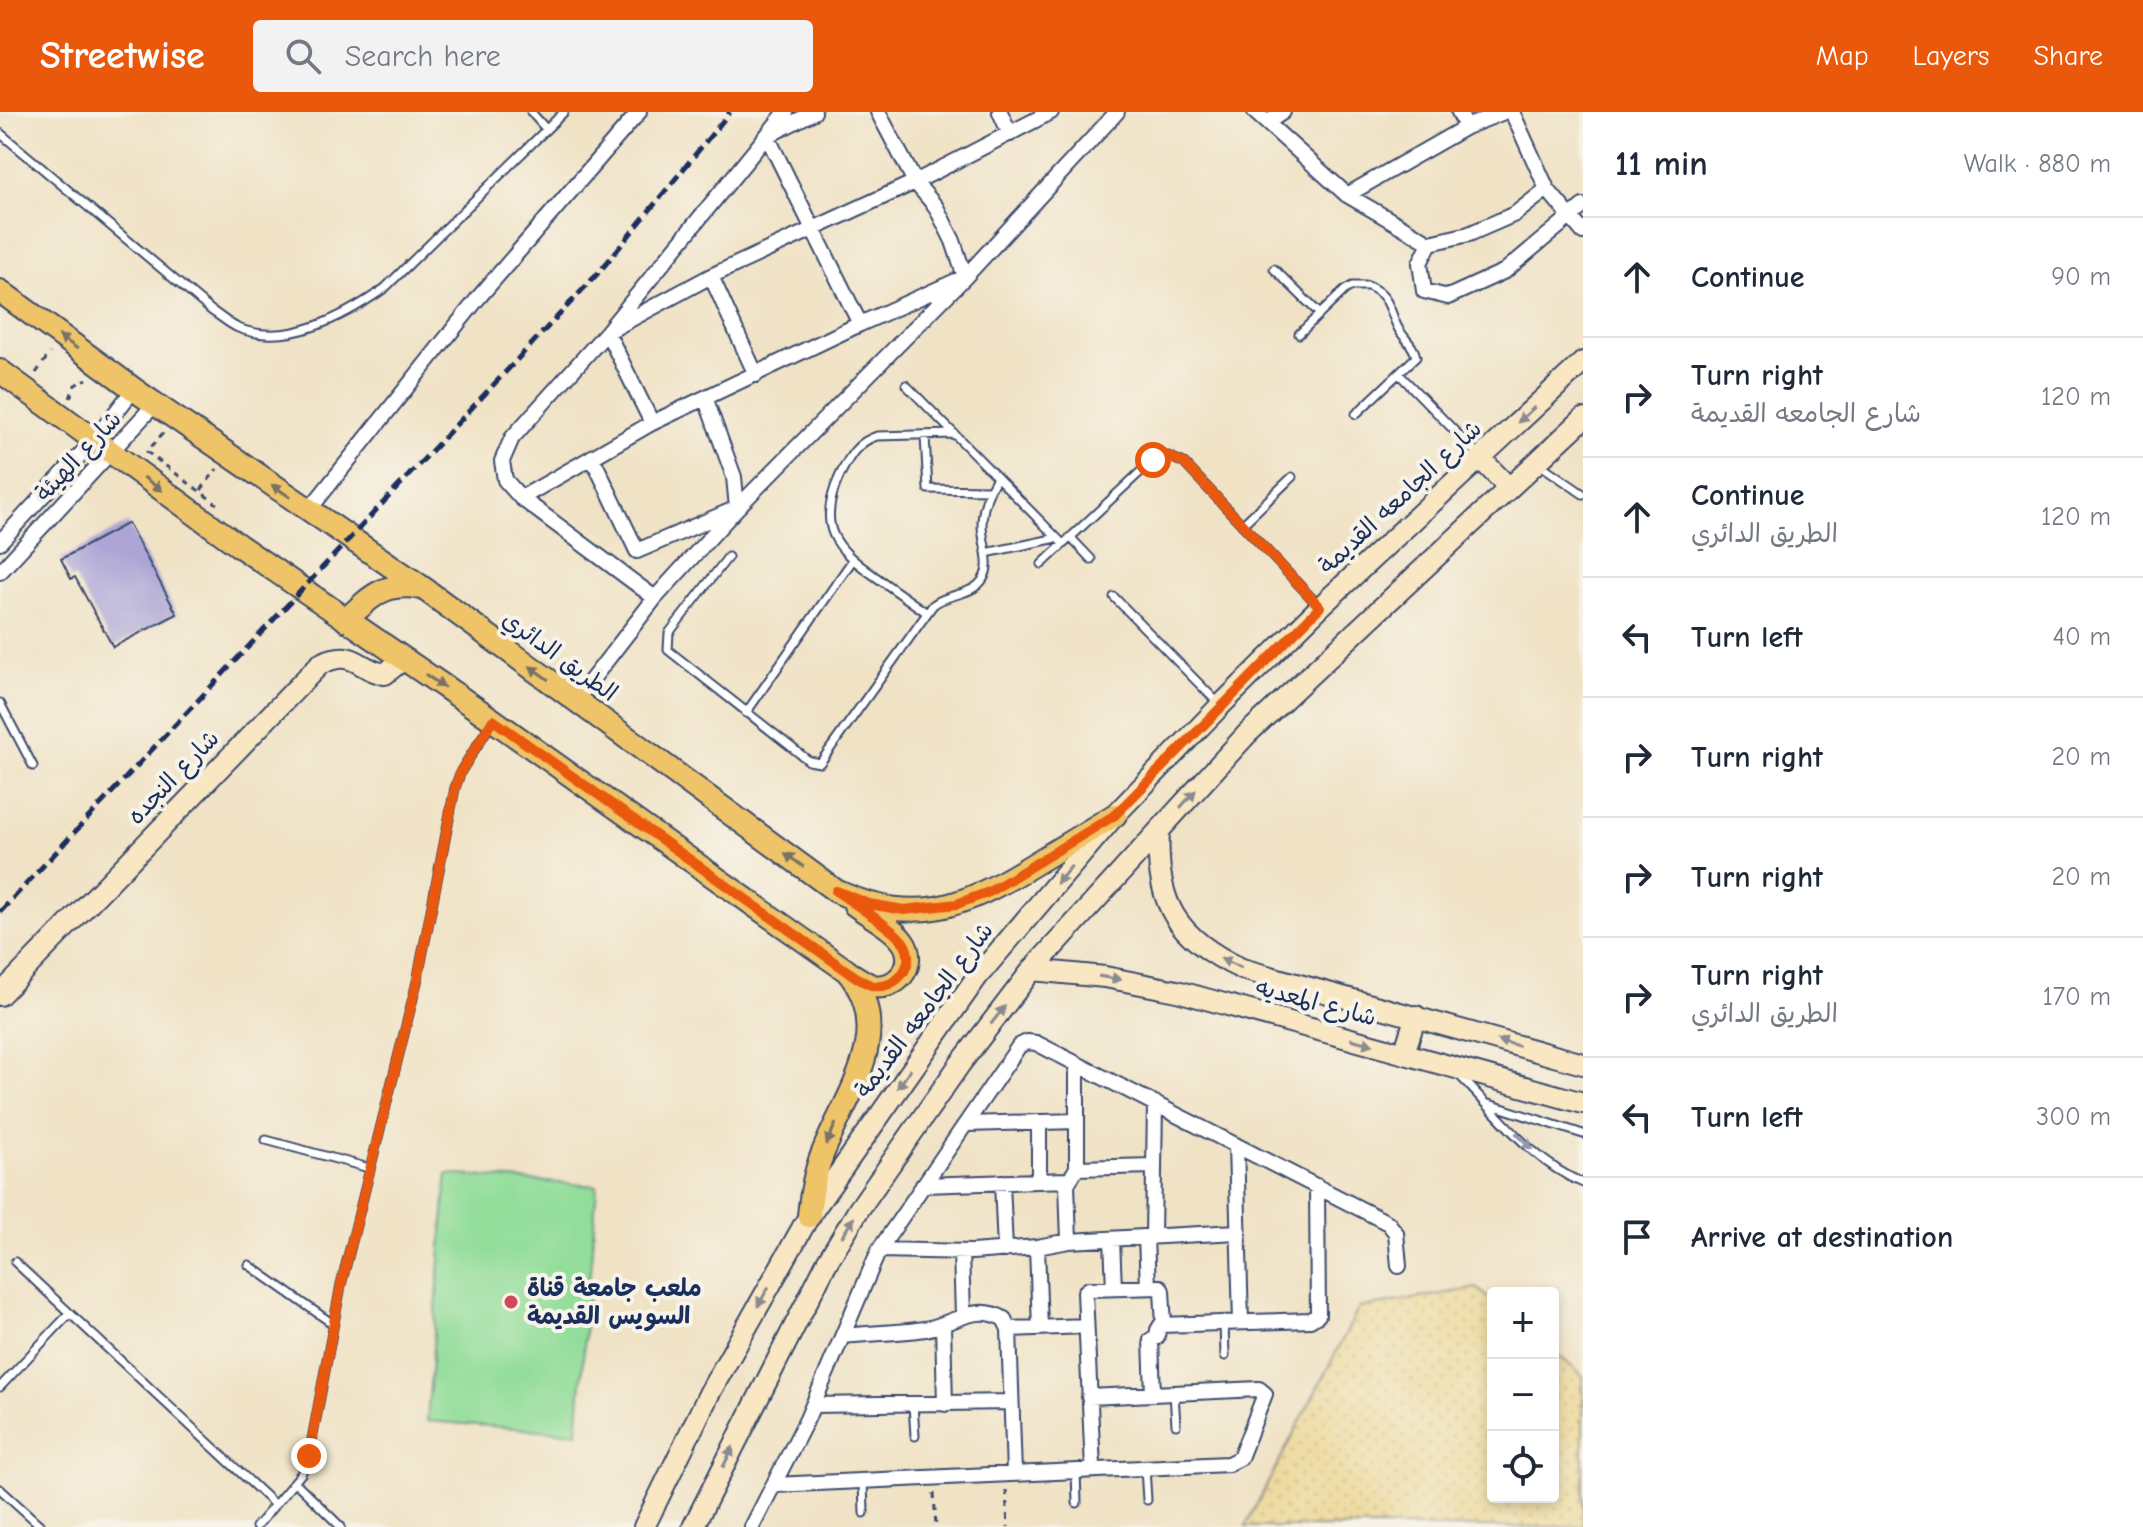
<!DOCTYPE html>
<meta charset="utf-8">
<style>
:root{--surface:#fff;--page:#f2f2f3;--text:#1f2937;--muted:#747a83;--line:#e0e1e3;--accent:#ea580c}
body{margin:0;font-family:"Comic Neue","Playpen Sans Arabic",sans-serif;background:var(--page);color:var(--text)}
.controls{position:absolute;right:24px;bottom:24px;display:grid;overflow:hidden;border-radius:8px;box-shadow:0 4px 12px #0003}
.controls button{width:72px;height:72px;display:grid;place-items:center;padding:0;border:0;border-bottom:2px solid var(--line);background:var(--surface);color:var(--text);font:40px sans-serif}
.stop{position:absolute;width:24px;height:24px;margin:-18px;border:6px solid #ea580c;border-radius:50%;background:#fff}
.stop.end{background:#ea580c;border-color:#fff;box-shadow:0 2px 8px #0008}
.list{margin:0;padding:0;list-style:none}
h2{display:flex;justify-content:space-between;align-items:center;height:104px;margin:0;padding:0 32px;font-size:34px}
h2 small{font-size:26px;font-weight:400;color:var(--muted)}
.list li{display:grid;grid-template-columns:52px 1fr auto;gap:24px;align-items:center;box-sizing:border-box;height:120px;padding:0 32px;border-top:2px solid var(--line)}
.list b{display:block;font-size:30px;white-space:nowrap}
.list p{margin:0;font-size:26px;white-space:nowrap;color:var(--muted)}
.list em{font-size:26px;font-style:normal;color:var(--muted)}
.icon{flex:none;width:44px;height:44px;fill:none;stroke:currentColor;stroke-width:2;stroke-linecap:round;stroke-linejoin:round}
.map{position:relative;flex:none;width:1583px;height:1415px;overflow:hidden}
header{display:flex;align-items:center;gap:48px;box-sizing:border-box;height:112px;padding:0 40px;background:var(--accent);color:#fff}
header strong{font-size:38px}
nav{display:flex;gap:44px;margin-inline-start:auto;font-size:28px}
.search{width:560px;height:72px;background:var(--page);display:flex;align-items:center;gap:20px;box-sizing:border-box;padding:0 28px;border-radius:8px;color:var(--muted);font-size:30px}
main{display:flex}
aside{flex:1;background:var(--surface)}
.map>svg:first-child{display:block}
.green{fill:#92dd99;stroke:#56867c;stroke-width:2}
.sand{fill:url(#sand-dots);stroke:#84847e;stroke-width:2}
.building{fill:#aca5d6}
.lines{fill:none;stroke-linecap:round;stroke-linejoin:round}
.lane-casing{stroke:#3b4a6d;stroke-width:11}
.street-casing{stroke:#3b4a6d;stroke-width:18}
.secondary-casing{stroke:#3b4a6d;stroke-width:24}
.primary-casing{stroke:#3b4a6d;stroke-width:26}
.path{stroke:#3b4a6d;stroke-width:3;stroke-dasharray:6 6;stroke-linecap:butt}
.lane{stroke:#fff;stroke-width:7}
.street{stroke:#fff;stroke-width:14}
.secondary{stroke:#f9e7c3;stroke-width:20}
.primary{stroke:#efc469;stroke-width:22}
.rail{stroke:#1b2f5e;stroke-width:5;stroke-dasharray:12 6;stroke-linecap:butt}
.oneway{fill:#7a7263}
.oneway2{fill:#8a8b90}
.oneway3{fill:#8d97ae}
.route{stroke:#ea580c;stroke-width:10}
.poi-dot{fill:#d1495b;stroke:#f7f3e8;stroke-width:3}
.labels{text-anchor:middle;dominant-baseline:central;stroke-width:8;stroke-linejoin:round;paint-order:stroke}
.street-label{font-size:24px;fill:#1b2f5e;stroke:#f7f3e8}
.poi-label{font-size:24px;font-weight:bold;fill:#1b2f5e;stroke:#f7f3e8;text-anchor:start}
</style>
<header>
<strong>Streetwise</strong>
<div class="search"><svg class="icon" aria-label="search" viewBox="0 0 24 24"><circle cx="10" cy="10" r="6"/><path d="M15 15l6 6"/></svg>Search here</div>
<nav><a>Map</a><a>Layers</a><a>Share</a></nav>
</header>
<main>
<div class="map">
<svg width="1583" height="1415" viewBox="0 0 1583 1415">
<defs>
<pattern id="sand-dots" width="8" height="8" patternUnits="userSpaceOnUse" patternTransform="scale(2)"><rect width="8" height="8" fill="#eeda9e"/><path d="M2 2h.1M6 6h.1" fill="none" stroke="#ccbb8a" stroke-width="1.8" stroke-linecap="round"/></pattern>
</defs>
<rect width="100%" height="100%" fill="#f7f3e8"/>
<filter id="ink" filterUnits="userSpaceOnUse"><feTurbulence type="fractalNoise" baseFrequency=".0125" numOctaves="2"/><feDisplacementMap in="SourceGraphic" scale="16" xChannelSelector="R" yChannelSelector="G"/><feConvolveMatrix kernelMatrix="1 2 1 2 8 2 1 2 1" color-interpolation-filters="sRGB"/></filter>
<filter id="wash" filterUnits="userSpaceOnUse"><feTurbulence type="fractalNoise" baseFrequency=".006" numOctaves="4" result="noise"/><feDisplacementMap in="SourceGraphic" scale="32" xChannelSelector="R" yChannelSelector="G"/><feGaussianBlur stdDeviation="1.8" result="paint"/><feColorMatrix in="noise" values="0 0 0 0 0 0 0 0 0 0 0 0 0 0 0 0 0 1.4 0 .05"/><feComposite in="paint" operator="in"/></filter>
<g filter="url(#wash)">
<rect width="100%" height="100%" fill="#f0e2c5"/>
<path class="green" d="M 447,1062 L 597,1074 L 577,1321 L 427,1309 Z"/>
<path class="sand" d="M 1477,1176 L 1493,1190 L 1493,1385 L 1553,1385 L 1553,1239 L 1583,1264 L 1583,1415 L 1245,1415 L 1359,1196 Z"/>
<g id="blocks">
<path class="building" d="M 128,411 L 177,502 L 113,535 L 75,465 L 71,467 L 61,447 Z"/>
</g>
</g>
<g filter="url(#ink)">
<use href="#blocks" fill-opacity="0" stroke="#3b4a6d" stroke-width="2"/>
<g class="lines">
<g class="lane-casing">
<path id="lane" d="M 531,0 L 546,17
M 0,21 L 212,199 C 220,204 229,212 238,216 C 288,236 345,204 385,176 L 564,0
M 1274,157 L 1320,202
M 1299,222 L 1345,178 L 1352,174 L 1368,174 C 1390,183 1389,198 1398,216 C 1404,227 1414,233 1416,245 L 1356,302
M 1399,262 L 1479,344
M 906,273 L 1063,432
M 925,324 L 928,377 L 989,378
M 1538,351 L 1583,382
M 1242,413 L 1292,365
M 1070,425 L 1091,447
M 986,441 L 1057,426
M 728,445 L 669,521 L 668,538 L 809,649 L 820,651 L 933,493 C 946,482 966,484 978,473 C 996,457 982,433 982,413 C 982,395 988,380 997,365
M 1042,452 L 1153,348 L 1168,344 L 1184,351 L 1319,494
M 1114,485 L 1219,592
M 927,501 C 910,489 893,477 876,465 C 834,436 816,414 840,363 C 849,345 857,330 877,324 L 954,322
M 0,591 L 33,654
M 746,601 L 852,449
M 1460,964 C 1497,1001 1533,1051 1583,1071
M 1489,992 L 1583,1022
M 266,1028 L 369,1056
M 15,1150 L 275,1393
M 249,1153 L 333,1212
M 1224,1211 L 1225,1244
M 0,1275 L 70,1201
M 1174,1281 L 1176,1313
M 913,1292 L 915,1324
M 1145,1356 L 1147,1388
M 1076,1359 L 1077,1391
M 863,1369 L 864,1401
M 295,1370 L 341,1415
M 0,1377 L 42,1415
M 256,1415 L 301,1362 L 309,1344 L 341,1173 L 417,870 L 455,676 L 461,659 L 492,610"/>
</g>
<g class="street-casing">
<path id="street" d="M 814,0 L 767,24 L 860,212
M 1000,0 L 1010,22
M 1255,0 L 1347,83 L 1430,131 L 1420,151 L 1424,179 L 1448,185 L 1505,159 L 1583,94
M 1459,0 L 1466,15
M 1512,0 L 1547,77
M 1268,10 L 1283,0
M 1347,83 L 1466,15 L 1504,0
M 1430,131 L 1469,122 L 1515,102 L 1547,77 L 1583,120
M 711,164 L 756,263
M 652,311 L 607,220 L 711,164 L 915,70 L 1051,0
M 592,345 L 637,439 L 737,396 L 734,365 L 706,288
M 521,386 L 652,311 L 860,212 L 965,165 L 953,129 L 936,95 L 915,70 L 878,0
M 309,398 L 479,185 L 639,0
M 0,430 L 94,328 L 134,277
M 0,460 L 155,292
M 655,486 L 521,386 L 505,368 L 502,349 L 512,326 L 607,220 L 786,0
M 576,588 L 655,486 L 737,396 L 965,165 L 1117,0
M 1077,952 L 1077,1056
M 1039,1010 L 1039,1069
M 966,1012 L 1077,1009
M 1236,1033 L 1241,1210
M 1002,1070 L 1005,1138
M 923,1073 L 1068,1068
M 1146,1125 L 1148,1175
M 1153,1125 L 1155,991
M 1112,1127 L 1114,1176
M 1069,1129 L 1067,1072 L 1077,1056 L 1154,1054
M 1037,1135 L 1040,1216
M 879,1138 L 972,1140 L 1037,1135 L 1069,1129 L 1238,1120
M 961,1140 L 963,1203
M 943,1212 L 945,1292
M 1009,1217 L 1086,1214
M 843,1224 C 870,1221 898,1221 925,1217 C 952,1213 975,1190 1004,1207 L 1009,1217 L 1014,1362
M 1153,1282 L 1151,1228 L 1157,1225 L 1158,1218 L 1161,1213 L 1310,1208 L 1318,1203 L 1317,1074
M 813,1293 L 1011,1290
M 1093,1358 L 1085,1180 L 1089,1177 L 1160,1175 L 1162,1179 L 1164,1213
M 774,1373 L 1228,1352 L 1240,1346 L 1265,1282 L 1259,1277 L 1089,1285
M 752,1415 L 807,1307 L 879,1138 L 1019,934 L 1027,930 L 1036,931 L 1388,1111 L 1396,1121 L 1399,1154"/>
</g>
<g class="secondary-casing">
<path id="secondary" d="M 1480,346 L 1509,376
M 1159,719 C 1155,791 1176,826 1242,857 L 1583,952
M 1032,858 L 1105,865 L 1177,879 L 1583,991
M 0,883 L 320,552 C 356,535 357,558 385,562 L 403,547
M 1404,941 L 1416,904
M 644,1415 L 710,1280 L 809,1104 L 977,865 L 1115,703 L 1220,594 L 1320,495 L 1583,250
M 693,1415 L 827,1150 L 859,1097 L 960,952 L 1032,858 L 1247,622 L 1583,307"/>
</g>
<g class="primary-casing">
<path id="primary" d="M 0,179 L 139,281 L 423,476 L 836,779 C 913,815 962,796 1031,754 C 1059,737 1087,720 1115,703
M 0,259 L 238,433 L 493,608 L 847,859 C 898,920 846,982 822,1043 C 814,1063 811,1083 809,1104
M 346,508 C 371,484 385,469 422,476
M 851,862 C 858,866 865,872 873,874 C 896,878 916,855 905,833 C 896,817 870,804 855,793"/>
</g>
<path class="path" d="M 36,261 L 50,241
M 70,286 L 75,273 L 87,267
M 163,321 L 147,340 L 217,392
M 201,378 L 217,357
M 1006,1378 L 1008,1415
M 934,1381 L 936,1415"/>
<use href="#lane" class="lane"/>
<use href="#street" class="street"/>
<use href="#secondary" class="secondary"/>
<use href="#primary" class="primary"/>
<path class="rail" d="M 0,800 L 600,159 L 730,0"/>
</g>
<defs><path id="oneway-solid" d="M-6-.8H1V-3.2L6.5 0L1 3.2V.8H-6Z" transform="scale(2)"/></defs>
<g class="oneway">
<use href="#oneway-solid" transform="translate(68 230) rotate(-144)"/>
<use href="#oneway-solid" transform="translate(153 372) rotate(36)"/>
<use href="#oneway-solid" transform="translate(281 379) rotate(-146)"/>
<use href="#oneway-solid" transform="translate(539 561) rotate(-144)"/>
<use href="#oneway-solid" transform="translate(435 569) rotate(34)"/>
<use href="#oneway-solid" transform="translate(794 748) rotate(-144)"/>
<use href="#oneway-solid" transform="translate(831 1022) rotate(114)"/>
</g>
<g class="oneway2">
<use href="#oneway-solid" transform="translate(1526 303) rotate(137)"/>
<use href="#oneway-solid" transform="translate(1188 687) rotate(-48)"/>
<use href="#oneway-solid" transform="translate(1064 763) rotate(130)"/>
<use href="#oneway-solid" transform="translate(1231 851) rotate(-156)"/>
<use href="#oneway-solid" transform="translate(1110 866) rotate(9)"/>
<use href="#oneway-solid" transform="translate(998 903) rotate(-52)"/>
<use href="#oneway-solid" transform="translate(1362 930) rotate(15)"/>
<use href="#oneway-solid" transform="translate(1508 931) rotate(-164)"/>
<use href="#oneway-solid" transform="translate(904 967) rotate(126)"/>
<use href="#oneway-solid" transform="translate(848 1115) rotate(-58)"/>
<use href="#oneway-solid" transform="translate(763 1185) rotate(119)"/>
<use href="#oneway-solid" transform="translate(728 1345) rotate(-64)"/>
</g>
<use class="oneway3" href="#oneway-solid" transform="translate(1524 1029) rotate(45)"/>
</g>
<g class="lines" filter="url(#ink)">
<path class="route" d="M 309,1344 L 341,1173 L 417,870 L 455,676 L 461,659 L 493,608 L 847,859 C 855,864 864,872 874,874 C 896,877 916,854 905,833 C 897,818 851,790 836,779 L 869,792 L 904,798 L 957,792 L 989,780 L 1115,703 L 1320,495 L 1184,351 L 1168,344 L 1153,348"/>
</g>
<circle class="poi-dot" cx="511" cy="1190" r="8"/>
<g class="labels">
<g class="street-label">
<text transform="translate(78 344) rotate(-47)">شارع الهيئة</text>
<text transform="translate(1400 385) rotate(-43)">شارع الجامعه القديمة</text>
<text transform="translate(560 544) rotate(36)">الطريق الدائري</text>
<text transform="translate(173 665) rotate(-46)">شارع النجده</text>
<text transform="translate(1316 890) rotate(15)">شارع المعديه</text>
<text transform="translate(924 898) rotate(-53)">شارع الجامعه القديمة</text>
</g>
<g class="poi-label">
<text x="527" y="1176">ملعب جامعة قناة<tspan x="527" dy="28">السويس القديمة</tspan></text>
</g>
</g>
</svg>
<div class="controls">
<button>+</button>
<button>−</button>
<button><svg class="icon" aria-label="locate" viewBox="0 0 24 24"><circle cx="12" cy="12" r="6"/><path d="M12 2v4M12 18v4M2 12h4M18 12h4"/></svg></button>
</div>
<div class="stop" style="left:1153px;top:348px"></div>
<div class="stop end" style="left:309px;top:1344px"></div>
</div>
<aside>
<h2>11 min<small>Walk · 880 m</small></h2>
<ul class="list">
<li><svg class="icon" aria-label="ahead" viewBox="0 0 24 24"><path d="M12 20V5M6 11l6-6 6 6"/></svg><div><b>Continue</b></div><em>90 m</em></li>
<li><svg class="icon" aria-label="right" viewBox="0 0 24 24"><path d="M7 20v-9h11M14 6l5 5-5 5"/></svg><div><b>Turn right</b><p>شارع الجامعه القديمة</p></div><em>120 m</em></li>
<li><svg class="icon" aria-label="ahead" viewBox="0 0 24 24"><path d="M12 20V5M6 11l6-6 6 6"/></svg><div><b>Continue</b><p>الطريق الدائري</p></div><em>120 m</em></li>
<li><svg class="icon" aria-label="left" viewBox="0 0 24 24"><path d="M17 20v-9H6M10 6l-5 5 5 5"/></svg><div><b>Turn left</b></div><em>40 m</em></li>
<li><svg class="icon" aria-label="right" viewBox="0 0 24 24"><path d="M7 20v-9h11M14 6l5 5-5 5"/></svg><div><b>Turn right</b></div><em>20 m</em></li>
<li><svg class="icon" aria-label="right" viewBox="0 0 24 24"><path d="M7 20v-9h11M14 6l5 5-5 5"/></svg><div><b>Turn right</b></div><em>20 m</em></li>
<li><svg class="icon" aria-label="right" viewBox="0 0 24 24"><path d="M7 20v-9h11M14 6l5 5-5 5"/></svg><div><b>Turn right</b><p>الطريق الدائري</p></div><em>170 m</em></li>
<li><svg class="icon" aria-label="left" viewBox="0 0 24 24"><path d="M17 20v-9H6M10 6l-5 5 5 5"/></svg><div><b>Turn left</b></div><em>300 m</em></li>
<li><svg class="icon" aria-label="arrive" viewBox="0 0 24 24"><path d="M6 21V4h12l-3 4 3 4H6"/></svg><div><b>Arrive at destination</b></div></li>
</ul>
</aside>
</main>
